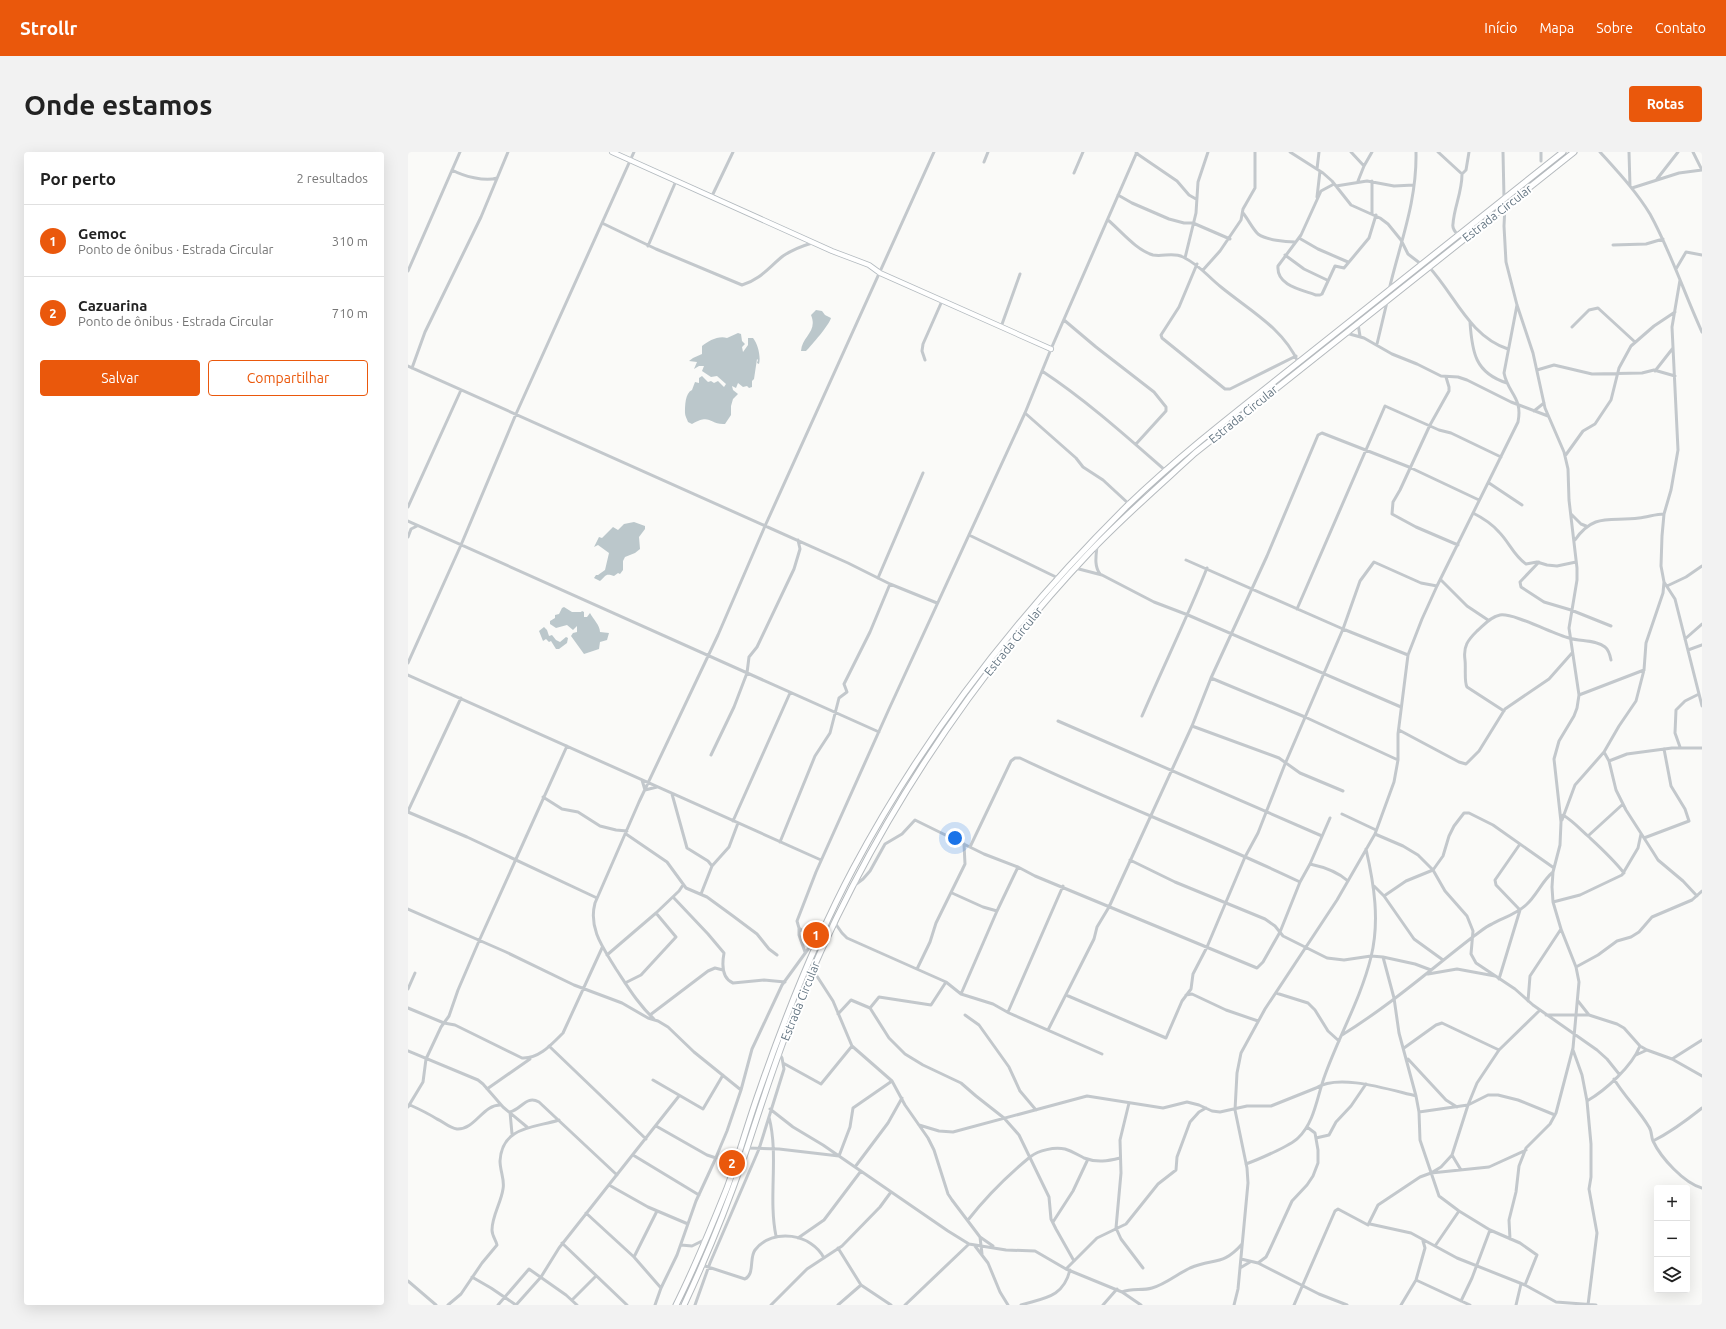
<!DOCTYPE html>
<html lang="pt">
<meta charset="utf-8">
<style>
:root{--surface:#fff;--page:#f2f2f2;--text:#222;--muted:#767676;--line:#e0e0e0;--accent:#ea580c}
body{margin:0;font-family:Ubuntu,sans-serif;background:var(--page);color:var(--text)}
.controls{position:absolute;right:12px;bottom:12px;display:grid;overflow:hidden;border-radius:4px;box-shadow:0 4px 16px #0002}
.controls button{width:36px;height:36px;display:grid;place-items:center;padding:0;border:0;border-bottom:1px solid var(--line);background:var(--surface);color:var(--text);font:20px sans-serif}
.you{position:absolute;left:547px;top:686px;width:14px;height:14px;margin:-10px;border:3px solid #fff;border-radius:50%;background:#1a73e8;box-shadow:0 0 0 6px #1a73e833}
.badge{display:grid;place-items:center;width:26px;height:26px;border-radius:50%;background:var(--accent);color:#fff;font-size:13px;font-weight:700}
.pin{position:absolute;translate:-50% -50%;border:2px solid #fff;box-shadow:0 1px 4px #0006}
.list{margin:0;padding:0;list-style:none}
h2{display:flex;justify-content:space-between;align-items:center;height:52px;margin:0;padding:0 16px;font-size:17px}
h2 small{font-size:13px;font-weight:400;color:var(--muted)}
.list li{display:grid;grid-template-columns:26px 1fr auto;gap:12px;align-items:center;box-sizing:border-box;height:72px;padding:0 16px;border-top:1px solid var(--line)}
.list b{display:block;font-size:15px;white-space:nowrap}
.list p{margin:0;font-size:13px;white-space:nowrap;color:var(--muted)}
.list em{font-size:13px;font-style:normal;color:var(--muted)}
.actions{display:flex;gap:8px;padding:12px 16px}
.actions a{flex:1;padding:9px 0;border:1px solid var(--accent);border-radius:4px;text-align:center;font-size:14px;color:var(--accent)}
.actions .main{background:var(--accent);color:#fff}
.icon{flex:none;width:22px;height:22px;fill:none;stroke:currentColor;stroke-width:2;stroke-linecap:round;stroke-linejoin:round}
.map{position:relative;flex:none;width:1294px;height:1153px;overflow:hidden;border-radius:4px}
header{display:flex;align-items:center;gap:24px;box-sizing:border-box;height:56px;padding:0 20px;background:var(--accent);color:#fff}
header strong{font-size:19px}
nav{display:flex;gap:22px;margin-inline-start:auto;font-size:14px}
.intro{display:flex;align-items:center;justify-content:space-between;box-sizing:border-box;height:96px;padding:0 24px}
h1{margin:0;font-size:28px}
.button{padding:10px 18px;border-radius:4px;background:var(--accent);color:#fff;font-size:14px;font-weight:700}
main{display:flex;gap:24px;padding:0 24px}
aside{flex:1;background:var(--surface);border-radius:4px;box-shadow:0 4px 16px #0002}
.map>svg:first-child{display:block}
.water{fill:#bbc7cb}
.lines{fill:none;stroke-linecap:round;stroke-linejoin:round}
.secondary-casing{stroke:#b3babf;stroke-width:6}
.primary-casing{stroke:#b5babe;stroke-width:7}
.street{stroke:#c3c8cc;stroke-width:3}
.secondary{stroke:#fff;stroke-width:4.5}
.primary{stroke:#fff;stroke-width:5}
.labels{text-anchor:middle;dominant-baseline:central;stroke-width:4;stroke-linejoin:round;paint-order:stroke}
.street-label{font-size:12px;fill:#657683;stroke:#fff}
</style>
<header>
<strong>Strollr</strong>
<nav><a>Início</a><a>Mapa</a><a>Sobre</a><a>Contato</a></nav>
</header>
<div class="intro"><h1>Onde estamos</h1><a class="button">Rotas</a></div>
<main>
<aside>
<h2>Por perto<small>2 resultados</small></h2>
<ul class="list">
<li><span class="badge">1</span><div><b>Gemoc</b><p>Ponto de ônibus · Estrada Circular</p></div><em>310 m</em></li>
<li><span class="badge">2</span><div><b>Cazuarina</b><p>Ponto de ônibus · Estrada Circular</p></div><em>710 m</em></li>
</ul>
<div class="actions"><a class="main">Salvar</a><a>Compartilhar</a></div>
</aside>
<div class="map">
<svg width="1294" height="1153" viewBox="0 0 1294 1153">
<rect width="100%" height="100%" fill="#fafaf8"/>
<path class="water" d="M 408,158 L 414,159 L 417,163 L 423,166 C 421,173 404,193 398,199 L 393,199 C 394,184 410,180 403,163 Z
M 330,181 L 333,182 L 334,189 L 337,192 L 334,195 L 335,200 L 340,193 L 340,186 L 345,186 C 350,192 353,205 351,212 L 349,211 L 350,208 L 349,207 L 346,227 L 344,229 L 344,235 L 341,236 L 339,234 L 335,235 L 330,231 L 328,236 L 324,234 L 325,238 L 330,242 L 325,247 L 323,254 L 323,263 L 317,272 C 301,273 303,261 284,272 L 280,270 C 279,267 277,264 277,261 C 277,254 277,241 284,238 L 287,230 L 291,231 L 291,226 L 294,224 L 300,230 L 303,229 L 306,231 L 310,229 L 316,235 L 318,232 L 309,224 L 303,225 L 294,219 L 296,214 L 291,214 L 286,217 L 289,210 L 281,209 L 285,206 L 294,202 L 294,194 C 300,189 311,183 319,186 Z
M 226,370 L 237,374 L 237,377 L 231,385 L 232,397 L 227,401 L 217,405 L 215,409 L 215,418 L 212,422 L 210,421 L 206,424 C 197,421 198,424 192,429 L 186,426 L 188,423 L 190,423 L 197,418 L 201,401 L 190,393 L 186,395 L 191,385 L 194,386 L 205,375 L 210,378 L 216,372 Z
M 156,455 L 164,460 L 173,460 L 174,459 L 176,460 L 176,465 L 179,465 L 182,461 C 185,467 192,473 192,480 L 201,481 L 199,488 L 192,490 L 191,497 L 176,502 L 163,484 L 165,481 L 169,480 L 169,474 L 165,478 L 159,473 L 148,476 L 142,472 L 142,469 L 147,466 L 147,463 L 151,462 L 154,456 Z
M 136,475 L 139,478 L 141,484 L 144,483 L 148,488 L 152,490 L 158,485 L 160,486 L 159,491 L 151,497 L 148,497 L 143,489 L 141,490 L 138,487 L 135,489 L 131,479 Z"/>
<g class="lines">
<g class="secondary-casing">
<path id="secondary" d="M 204,0 L 424,99 L 461,113 L 472,121 L 643,197"/>
</g>
<g class="primary-casing">
<path id="primary" d="M 268,1153 C 287,1115 303,1076 319,1036 C 331,1004 340,970 352,937 C 378,862 408,787 445,717 C 517,582 611,461 719,354 C 773,302 833,256 891,210 C 979,140 1067,70 1155,0
M 276,1153 C 298,1106 318,1057 335,1008 C 351,960 366,911 385,864 C 454,693 554,536 680,402 C 714,366 751,334 787,301 L 1166,0"/>
</g>
<path class="street" d="M 882,0 L 915,21 L 924,29 L 943,53 L 972,66 L 980,72 L 993,88 L 1000,102 L 1013,112
M 943,0 L 956,14
M 1030,0 L 1054,22
M 1095,0 L 1096,46
M 1133,0 L 1133,9
M 1192,0 C 1210,20 1228,39 1242,62 C 1263,100 1276,141 1294,180
M 1221,0 L 1222,34
M 1285,0 L 1294,18
M 728,1 L 769,29 L 781,43 L 788,47
M 576,10 L 580,0
M 909,17 L 911,0
M 44,18 C 55,24 77,30 89,26
M 666,21 L 675,0
M 1249,27 L 1270,0
M 950,29 L 956,14 L 964,0
M 964,29 L 964,62
M 926,32 L 913,39 L 893,83 L 870,114 C 868,134 895,138 908,143 L 912,143 L 914,142 L 927,114 L 936,116 L 961,86 L 968,63
M 928,34 L 959,29 L 986,34 L 1006,33
M 1224,36 L 1271,21 L 1294,18
M 710,43 L 724,51 L 761,67 L 776,71 L 785,71 L 822,87
M 304,44 L 325,0
M 909,45 L 912,19
M 1097,54 L 1096,74 L 1098,110 L 1109,153 L 1125,201 L 1137,256 L 1156,300 L 1160,317 L 1161,348 L 1169,416 L 1169,428 L 1161,476 L 1171,543 L 1169,556 L 1166,564 L 1151,589 L 1146,607 L 1153,670 L 1152,693 L 1145,720 L 1144,735 L 1145,750 L 1153,777 L 1168,815 L 1171,830 L 1165,896 L 1148,961 L 1142,972 L 1118,996 L 1111,1014 L 1108,1040 L 1101,1068 L 1102,1087
M 835,61 C 840,67 844,76 850,82 C 858,88 878,90 887,90
M 700,68 C 713,79 728,98 745,103 C 755,105 765,100 775,105 C 793,114 798,123 813,135 C 841,158 875,176 890,210
M 194,71 L 248,97 L 334,133 C 352,128 361,115 375,104 C 384,98 394,94 404,91
M 1050,83 C 1047,80 1044,76 1045,72 C 1046,55 1054,41 1054,22 L 1058,18 L 1061,0
M 891,86 L 910,97 L 940,110
M 1205,93 L 1238,92 L 1255,87
M 240,94 L 268,29
M 877,103 L 896,117 L 919,128
M 777,106 L 788,61 L 790,30 L 800,0
M 789,112 L 771,155 L 753,183 L 754,186 L 817,237 L 822,237 L 888,204
M 1021,115 C 1047,143 1061,184 1100,197
M 1268,117 L 1278,100 L 1294,103
M 795,118 L 812,99 L 833,68 L 835,57 L 847,36 L 847,0
M 0,119 L 52,0
M 981,138 C 992,91 1009,50 1008,0
M 656,168 L 688,195 L 746,240 L 758,255 L 758,259 L 728,292
M 1062,170 C 1064,200 1067,221 1099,231
M 950,172 L 952,184
M 593,175 L 612,122
M 1164,175 L 1181,158 L 1190,156 L 1227,190
M 938,181 L 956,186 L 984,202 L 1009,212 L 1033,224 L 1050,225 L 1059,228 L 1103,250 L 1140,264
M 969,192 L 979,150
M 517,208 L 514,199 L 515,192 L 534,149
M 0,214 L 440,411 L 482,432 L 529,451
M 4,216 L 17,180 L 73,65 L 100,0
M 1129,218 L 1146,213 L 1184,222 L 1234,221 L 1246,218 L 1267,224
M 634,219 C 678,248 718,284 758,319
M 1247,219 L 1265,196
M 1038,225 L 1041,235 L 1041,239 L 1022,273 L 992,338 L 985,350 L 984,362 L 1008,375 L 1050,393
M 1126,259 L 1136,251
M 617,261 L 668,306 L 675,315 L 695,328 L 721,352
M 1157,304 L 1175,279 L 1187,272 L 1203,248 L 1211,216 L 1223,194 L 1246,174 L 1267,160
M 1081,331 L 1114,353
M 0,355 L 53,238
M 1065,361 C 1075,366 1084,372 1091,380 C 1101,390 1106,404 1118,412 L 1129,410 L 1139,413 L 1149,414 L 1168,410
M 1163,362 L 1173,372 L 1178,374
M 0,369 L 471,580
M 561,383 L 650,426
M 0,385 L 3,377 L 9,374
M 1167,388 C 1186,360 1203,370 1231,366 C 1240,365 1248,362 1256,362
M 689,394 C 688,404 686,414 692,422
M 778,408 L 935,477 L 1000,503
M 1131,410 L 1112,430 L 1113,435 L 1136,450 L 1163,458 L 1203,474
M 667,416 L 694,423 L 746,450 L 780,463 L 993,555
M 470,426 L 515,321
M 1033,428 L 1059,454 L 1080,468
M 1256,430 L 1267,447 L 1294,554
M 1259,434 L 1278,425 L 1294,414
M 889,457 L 977,254 L 1031,278 L 1043,281 L 1093,305
M 1277,487 L 1294,472
M 1280,498 L 1294,493
M 0,511 L 53,393 L 108,262 L 226,0
M 0,523 L 413,708
M 803,526 L 897,565 L 990,608
M 1171,543 L 1236,518
M 1096,559 L 1059,535 C 1056,530 1058,515 1057,508 C 1055,494 1060,488 1069,479 C 1076,473 1082,465 1092,463 C 1106,461 1145,482 1161,486 C 1173,490 1186,487 1197,495 C 1201,498 1202,503 1203,508
M 734,564 C 755,515 779,466 799,416
M 650,569 L 914,684
M 784,574 L 871,606 L 892,621 L 935,639
M 991,578 L 1051,610 L 1058,612 L 1071,599 L 1097,557 L 1141,527 L 1164,501
M 1272,595 L 1267,581 L 1268,558 L 1277,549 L 1291,542
M 1196,600 L 1201,609 L 1208,638 L 1218,658 L 1245,700 L 1250,708 L 1275,729 L 1289,744
M 303,603 L 326,555 L 339,521 L 341,505 L 349,495 L 386,417 L 392,397 L 390,388
M 1201,609 L 1219,602 L 1264,596 L 1294,596
M 234,628 L 237,638
M 237,638 L 249,635
M 264,642 L 279,696 L 300,709 L 304,714
M 135,645 L 154,657 L 170,660 L 192,674 L 208,678 L 219,679
M 0,659 L 53,546
M 0,660 L 59,685 L 189,746
M 934,662 L 968,678
M 1155,663 C 1165,669 1172,677 1181,685 C 1194,697 1205,707 1216,721
M 1154,668 L 1167,633 L 1196,600 L 1211,574 L 1228,549 L 1236,518 L 1238,491 L 1255,441 L 1256,430 L 1253,414 L 1254,384 L 1256,362 L 1263,338 L 1270,298 L 1264,175 L 1272,128
M 325,669 L 382,541
M 218,682 L 259,710 L 278,736 L 299,745 L 325,764 L 349,782 L 361,797 L 369,803
M 967,682 L 995,694 L 1010,703 L 1025,718 L 1037,739 L 1059,764 L 1065,779 L 1063,802 L 1068,811 L 1107,837 L 1125,853 L 1189,898 L 1199,907 L 1211,922
M 1180,684 L 1215,652
M 1236,686 L 1281,669 L 1277,657 L 1263,634 L 1256,597
M 372,690 L 407,604 L 422,581 L 431,546 L 439,540 L 436,532 L 462,480 L 482,432
M 1112,692 L 1087,728 L 1088,733 L 1112,758
M 562,695 L 603,609 L 607,606 L 612,606 C 704,650 800,686 892,730
M 722,708 L 767,730 L 857,767 L 867,774 L 875,784 L 919,806 L 936,808 L 963,804 L 975,805 L 1007,812 L 1023,818
M 902,712 C 916,715 930,720 940,729
M 447,733 L 455,727 L 462,719 L 477,692 L 494,682 L 507,668 L 576,702 L 610,715 L 627,724 L 849,816 L 855,810 L 872,780 L 892,730 L 902,712 L 922,666
M 966,734 L 976,744 L 1006,787 L 1035,808
M 544,741 L 575,755 L 589,759
M 293,742 L 304,714 L 321,695 L 330,671
M 976,744 L 998,729 L 1025,718 L 1035,704 L 1041,684 L 1046,674 L 1056,661 L 1061,661 L 1085,673 L 1146,716
M 265,745 L 300,782 L 316,801 C 314,812 313,826 325,831 L 356,828 L 377,830
M 1145,750 L 1172,743 L 1214,723 L 1230,696 L 1233,682
M 0,757 L 98,800 L 166,833 L 214,851 L 240,866 L 250,869 L 260,875 L 286,900 L 333,938
M 427,771 L 434,781 L 439,786 L 538,830 L 553,842 L 585,852 L 601,861 L 694,902
M 391,776 L 391,783 L 397,800
M 409,791 L 391,776 L 389,769 L 408,720 L 481,557 L 617,261 L 643,197 L 729,0
M 199,803 L 248,761 L 271,739 L 275,733
M 975,805 L 986,846 L 991,881 L 1008,944 L 1011,960 L 1012,988 L 1031,1044 L 1051,1059 L 1082,1078 L 1112,1091 L 1129,1103 L 1117,1133 L 1148,1150 L 1188,1153
M 1168,815 L 1190,803 L 1209,789 L 1223,785 L 1231,780 L 1244,765 L 1284,748 L 1294,739
M 509,817 L 522,790 L 528,771 L 557,712 L 556,692
M 405,818 L 425,849 L 444,894 L 484,929 L 497,953 L 520,986 L 526,998 L 540,1042 L 544,1048 L 572,1085 L 585,1094
M 1020,822 L 1049,817 L 1087,824
M 1091,827 L 1112,758
M 217,831 L 233,823 L 268,785 L 248,761
M 0,837 L 7,821
M 868,841 L 900,851 L 907,858 L 920,879 L 931,889
M 553,842 L 589,759 L 610,715
M 658,843 L 758,886 L 774,849 L 783,837 L 785,822 L 799,795 L 837,705 L 850,681 L 877,612 L 935,477 L 952,429 L 966,410 L 1013,431 L 1029,434
M 778,843 L 784,842 L 818,858 L 850,869
M 1120,849 L 1122,824 L 1153,777
M 1170,849 L 1181,863
M 0,856 L 36,871 L 47,873 L 114,906 C 131,907 144,892 155,881 L 194,796
M 462,856 L 471,845 L 523,853 L 538,830
M 600,860 L 655,734
M 430,862 L 443,848 L 462,856 L 481,886 L 497,902 L 515,913 L 553,931 L 568,944 L 596,966 L 611,983 L 641,1045 L 643,1067 L 648,1077 L 666,1109
M 242,863 L 300,819 L 307,816 L 315,818
M 557,863 L 571,873 L 601,915 L 612,939 L 628,958
M 1138,863 L 1181,863 L 1209,872 L 1216,876 L 1232,894 L 1239,898 L 1264,907 L 1294,924
M 246,867 C 230,852 220,835 208,817 C 196,797 180,777 187,751 L 231,650 L 310,483 L 357,374 L 526,0
M 640,878 L 686,787 L 689,775 L 701,755 L 784,574 L 803,526 L 859,404 L 910,283 L 914,281 L 1001,315 L 1071,348
M 934,883 C 981,854 1022,818 1066,784 C 1072,780 1077,775 1084,772 C 1095,766 1108,762 1118,753 C 1129,743 1134,729 1145,720
M 141,894 L 238,987
M 996,896 L 1028,873 L 1034,871 L 1091,898
M 1165,898 L 1174,923 L 1179,949 L 1183,992 L 1183,1025 L 1181,1037 L 1189,1081 L 1180,1153
M 0,899 L 70,928 L 75,932 L 95,955 L 119,975
M 1228,903 L 1239,898
M 1000,907 L 1038,948 L 1049,955
M 1264,907 L 1294,888
M 375,911 L 413,932 L 444,894
M 1206,927 C 1216,944 1231,958 1241,975 C 1244,979 1243,985 1245,989 C 1253,1006 1276,1031 1294,1036
M 245,928 L 295,957 L 315,923
M 79,937 L 122,907
M 1179,949 C 1198,938 1224,914 1232,894
M 721,951 L 712,988 L 713,1021 L 708,1076 L 713,1087 L 735,1116
M 2,953 C 11,957 21,962 29,967 C 36,970 41,976 49,977 C 67,978 75,952 93,953
M 0,955 L 15,930 L 18,907 L 33,875 L 41,864 L 50,838 L 71,789 L 159,594
M 362,957 L 385,975 L 415,993 L 540,1079 L 561,1092 L 598,1098 L 627,1099 L 658,1117 L 714,1140 L 733,1153
M 102,960 C 114,957 118,943 131,950 L 209,1023
M 102,960 L 104,982
M 1011,960 L 1060,953 L 1080,943 L 1090,943 L 1110,948 L 1147,963
M 361,965 C 371,1004 360,1045 368,1084
M 511,973 L 531,979 L 545,980 L 679,944 L 755,956 L 779,950 L 791,953 L 804,959 L 812,960 L 839,954 L 863,954 L 908,936 C 931,921 982,938 1008,944
M 248,974 L 299,1003 L 308,1006
M 908,986 L 921,983 L 928,970 L 943,954 L 958,932
M 1245,989 C 1263,980 1279,968 1294,956
M 339,996 L 371,997 L 431,1004
M 225,1003 L 291,1043
M 1044,1003 L 1053,1018
M 431,1004 L 442,975 L 445,956 L 484,929
M 838,1012 C 849,1008 882,994 890,986 C 907,970 909,944 917,923 C 931,884 953,846 963,805 C 972,769 966,732 958,697
M 447,1015 L 480,971 L 494,946
M 1023,1021 L 1033,1015 L 1044,1003 L 1060,953 L 1069,931 L 1091,898 L 1132,858
M 201,1033 L 240,1055 L 280,1072
M 178,1061 L 226,1105 L 249,1059
M 560,1068 C 578,1045 599,1024 622,1005 C 631,998 646,995 657,997 C 664,999 670,1003 676,1006 C 689,1011 700,1009 712,1006
M 645,1070 L 665,1039 L 680,1007
M 962,1072 L 1003,1081 L 1049,1106 L 1117,1133
M 572,1085 L 574,1102
M 390,1086 L 416,1068 L 453,1019
M 154,1091 L 219,1153
M 273,1093 L 284,1094 L 296,1088
M 567,1094 L 580,1111 L 592,1140 L 600,1153
M 1027,1094 L 1051,1059
M 430,1096 L 453,1133 L 483,1153
M 226,1105 L 253,1136
M 833,1107 L 850,1111 L 911,1142 L 939,1153
M 850,1111 L 858,1105 L 861,1099 L 884,1049 L 899,1033 L 905,1024 L 910,1011 L 910,998 L 907,981 L 899,975
M 294,1113 L 337,1127 C 347,1122 341,1106 347,1098 C 365,1075 404,1082 416,1106
M 832,1116 L 842,1110
M 658,1117 L 689,1086 L 718,1072 L 750,1032 L 768,1018 L 769,1005 L 782,970 L 791,960 L 798,956
M 64,1125 L 83,1136 L 108,1153
M 1008,1128 L 1062,1153
M 0,1129 L 28,1153
M 714,1140 C 724,1136 734,1139 744,1136 C 758,1132 769,1122 782,1116 C 806,1106 815,1114 834,1092
M 164,1148 L 188,1124
M 1053,1149 L 1064,1126 L 1082,1078
M 40,1153 L 53,1142 L 74,1111 L 89,1093 C 88,1088 84,1084 84,1078 C 84,1064 93,1051 95,1037 C 97,1028 92,1019 92,1009 C 94,974 126,976 151,968
M 90,1153 L 121,1117 L 158,1143 L 169,1153
M 108,1153 L 133,1125 L 151,1096 L 271,944
M 247,1153 L 253,1136 L 269,1103 L 288,1049 L 306,1010 L 319,979 L 333,938 L 344,897 L 374,833 L 406,789
M 287,1153 L 302,1111 L 351,997 L 376,917 L 374,906 L 371,901
M 363,1153 L 399,1117 L 434,1094 L 472,1055 L 483,1040
M 430,1153 L 453,1133
M 497,1153 L 561,1092
M 613,1153 C 636,1146 655,1146 662,1118
M 695,1153 L 709,1137
M 826,1153 L 830,1137 L 840,1031 L 839,1016 L 827,958 L 829,921 L 833,901 L 857,857 L 929,748 L 967,682 L 986,630 L 990,608 L 990,582 L 1000,503 L 1014,467 L 1029,434 L 1110,270 C 1115,245 1100,242 1096,221 L 1109,153
M 886,1153 L 927,1059 L 930,1057 L 960,1073 L 970,1053 L 1012,1025 L 1023,1021 L 1081,1015 L 1118,998
M 993,1153 L 1008,1128 L 1017,1096 L 1015,1089
M 1108,1153 L 1113,1132"/>
<use href="#secondary" class="secondary"/>
<use href="#primary" class="primary"/>
</g>
<g class="labels">
<g class="street-label">
<text transform="translate(1089 61) rotate(-38)">Estrada Circular</text>
<text transform="translate(835 262) rotate(-39)">Estrada Circular</text>
<text transform="translate(605 489) rotate(-51)">Estrada Circular</text>
<text transform="translate(392 849) rotate(-68)">Estrada Circular</text>
</g>
</g>
</svg>
<div class="controls">
<button>+</button>
<button>−</button>
<button><svg class="icon" aria-label="layers" viewBox="0 0 24 24"><path d="M12 4l9 5-9 5-9-5zM3 14l9 5 9-5"/></svg></button>
</div>
<div class="you"></div>
<div class="pin badge" style="left:408px;top:783px">1</div>
<div class="pin badge" style="left:324px;top:1011px">2</div>
</div>
</main>
